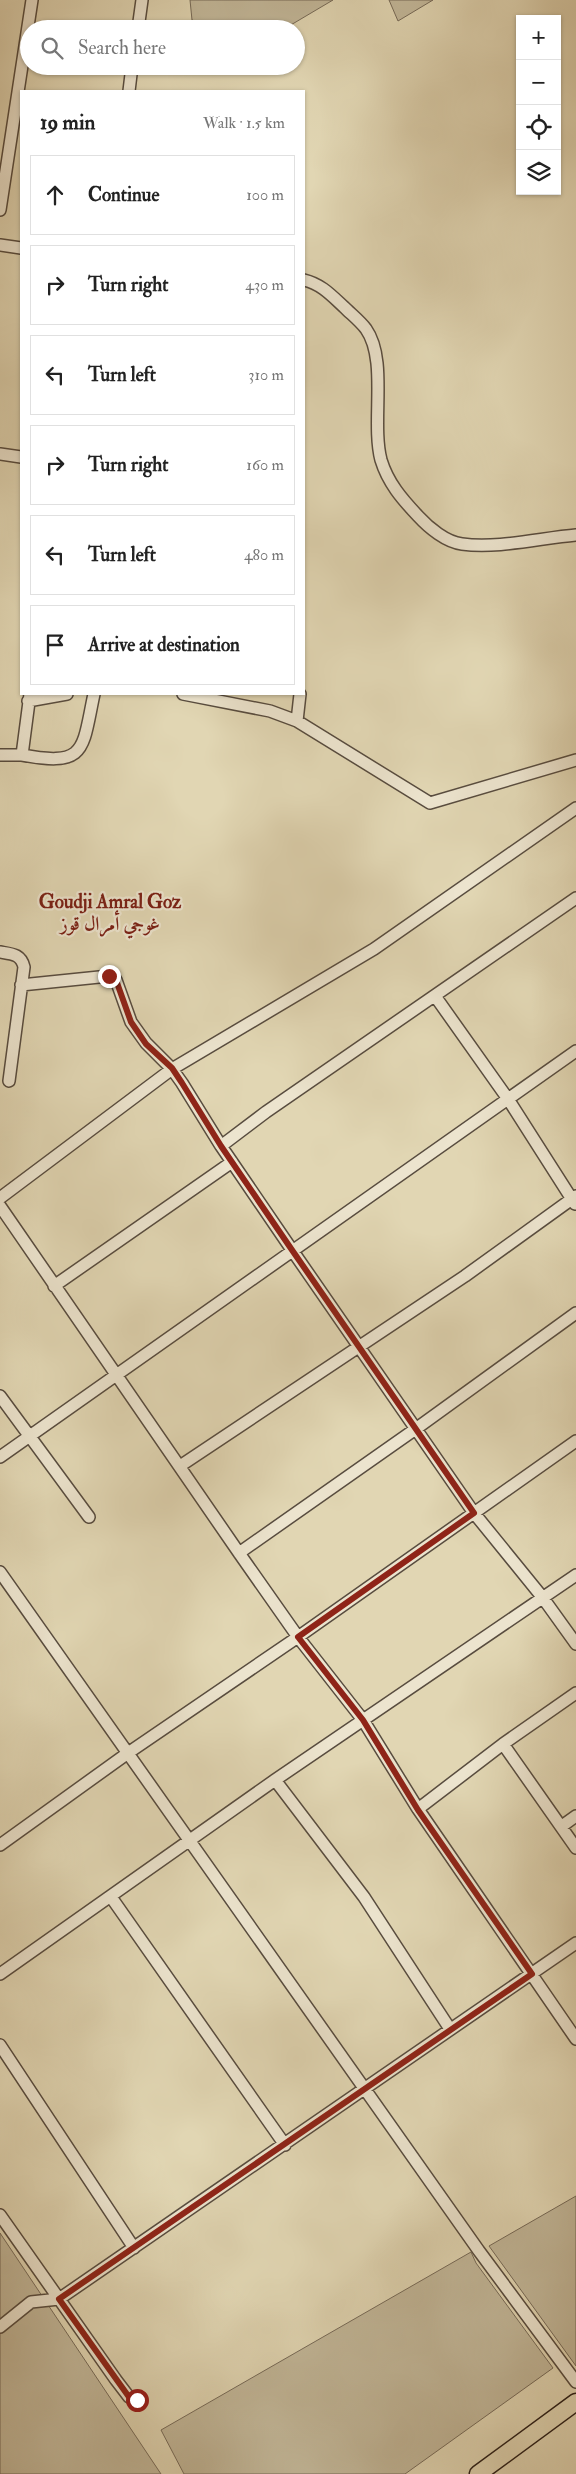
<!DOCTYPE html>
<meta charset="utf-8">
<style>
:root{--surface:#fff;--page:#f2f2f2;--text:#222;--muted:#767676;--line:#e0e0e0}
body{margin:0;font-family:"IM FELL Double Pica",Amiri,serif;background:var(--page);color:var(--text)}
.controls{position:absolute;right:15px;top:15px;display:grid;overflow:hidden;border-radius:0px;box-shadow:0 1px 4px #0004}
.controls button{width:45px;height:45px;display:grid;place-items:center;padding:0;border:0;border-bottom:1px solid var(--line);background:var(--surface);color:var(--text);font:25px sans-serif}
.stop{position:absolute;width:15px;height:15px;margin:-11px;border:4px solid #8f2418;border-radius:50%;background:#fff}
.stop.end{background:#8f2418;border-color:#fff;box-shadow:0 1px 5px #0008}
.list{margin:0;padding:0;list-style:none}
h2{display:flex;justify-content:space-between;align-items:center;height:65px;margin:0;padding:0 20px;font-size:21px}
h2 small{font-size:16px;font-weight:400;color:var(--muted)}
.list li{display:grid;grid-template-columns:32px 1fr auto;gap:15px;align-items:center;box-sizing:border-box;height:80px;margin:0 10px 10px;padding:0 10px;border:1px solid var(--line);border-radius:0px}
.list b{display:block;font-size:19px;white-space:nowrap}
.list em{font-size:16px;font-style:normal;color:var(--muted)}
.icon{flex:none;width:28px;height:28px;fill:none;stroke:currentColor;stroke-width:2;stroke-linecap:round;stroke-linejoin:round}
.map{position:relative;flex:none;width:576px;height:2474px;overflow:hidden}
.search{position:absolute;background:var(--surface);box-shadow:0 1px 4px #0004;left:20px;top:20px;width:285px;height:55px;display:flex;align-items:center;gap:12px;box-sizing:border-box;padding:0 18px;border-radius:28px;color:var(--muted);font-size:19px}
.panel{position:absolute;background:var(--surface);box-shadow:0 1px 4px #0004;left:20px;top:90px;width:285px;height:605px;border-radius:0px}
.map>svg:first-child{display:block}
.green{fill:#c2b799;stroke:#766a58}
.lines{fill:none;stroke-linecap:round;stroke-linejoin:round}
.minor-casing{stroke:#584c3f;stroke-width:14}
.highway-casing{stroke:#2a1e18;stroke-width:19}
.minor{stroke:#ece4ce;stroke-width:11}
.highway{stroke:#e1d6b3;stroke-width:16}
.route{stroke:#8f2418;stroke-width:6}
.labels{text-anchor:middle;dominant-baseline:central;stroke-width:4.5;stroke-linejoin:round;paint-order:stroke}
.neighbourhood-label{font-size:19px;font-weight:bold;fill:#7a1f14;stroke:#ece4ce}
</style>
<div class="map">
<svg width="576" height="2474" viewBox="0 0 576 2474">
<rect width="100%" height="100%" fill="#e1d6b3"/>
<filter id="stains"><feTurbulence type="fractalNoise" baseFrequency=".004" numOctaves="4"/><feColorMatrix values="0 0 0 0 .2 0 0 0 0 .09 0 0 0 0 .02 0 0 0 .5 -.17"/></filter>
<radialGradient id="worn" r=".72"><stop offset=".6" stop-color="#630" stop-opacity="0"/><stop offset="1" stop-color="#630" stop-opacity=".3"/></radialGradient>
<path class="green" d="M 190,0 L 333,0 L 284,29 L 220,29 L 192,20 Z
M 389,0 L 433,0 L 398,21 Z
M 576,2196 L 576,2366 L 489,2246 Z
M 0,2233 L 161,2474 L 0,2474 Z
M 471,2252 L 476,2263 L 553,2368 L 405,2474 L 184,2474 L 161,2430 Z"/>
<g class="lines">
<g class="minor-casing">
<path id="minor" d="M 138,29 L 142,0
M 129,91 L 132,66
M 0,210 L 32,0
M 0,245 L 21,248
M 304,280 C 321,284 331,295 344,307 C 351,314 360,321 366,329 C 388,360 371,422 381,460 C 388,483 402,499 418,516 C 429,528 446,542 462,544 C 497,549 541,538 576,535
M 0,454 L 21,457
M 183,694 L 270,711 L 297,721 L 430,803 L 576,760
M 28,701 L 67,694
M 297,721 L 300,694
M 0,755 L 22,755 L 30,694
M 22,755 C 87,767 82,750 94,694
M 0,952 C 12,954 21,954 24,967 L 9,1081
M 21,985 L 109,976 L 116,980 L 131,1022 L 146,1043 L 172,1069 L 182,1083 L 221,1146 L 292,1250 L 474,1513 L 543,1598 L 576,1644
M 435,996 L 508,1099 L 575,1204
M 221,1146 L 266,1112 L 576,898
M 0,1198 L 172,1069 L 374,949 L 576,808
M 0,1206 L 239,1553 L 298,1637 L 363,1720 L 418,1809 L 576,2039
M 54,1286 L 232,1162
M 0,1396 L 89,1517
M 0,1457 L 576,1051
M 180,1466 L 465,1276 L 576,1196
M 239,1553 L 417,1428 L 576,1313
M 0,1572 L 479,2251 L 576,2382
M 503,1744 L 576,1848
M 275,1780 L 364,1897 L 450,2029
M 418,1809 L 503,1744 L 576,1693
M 562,1826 L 576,1816
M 0,1845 L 128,1753 L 298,1637 L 576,1441
M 111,1897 L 285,2145
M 0,1974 L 275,1780 L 576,1575
M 0,2045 L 134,2248
M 0,2215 L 116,2380 L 129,2397 L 137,2400
M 0,2327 L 31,2302 L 59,2299 L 576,1943"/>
</g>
<g class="highway-casing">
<path id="highway" d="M 478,2474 L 576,2402"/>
</g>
<use href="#minor" class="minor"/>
<use href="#highway" class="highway"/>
</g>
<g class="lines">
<path class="route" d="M 109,976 L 116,980 L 131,1022 L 146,1044 L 172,1068 L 182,1083 L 221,1146 L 292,1250 L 474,1513 L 298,1637 L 363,1720 L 418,1810 L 532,1974 L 59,2299 L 129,2397 L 137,2400"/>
</g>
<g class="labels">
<g class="neighbourhood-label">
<text x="110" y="902">Goudji Amral Goz<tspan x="110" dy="22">غوجي أمرال قوز</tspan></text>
</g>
</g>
<rect width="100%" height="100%" filter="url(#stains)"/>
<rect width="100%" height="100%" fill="url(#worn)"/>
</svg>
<div class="controls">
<button>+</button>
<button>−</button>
<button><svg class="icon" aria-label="locate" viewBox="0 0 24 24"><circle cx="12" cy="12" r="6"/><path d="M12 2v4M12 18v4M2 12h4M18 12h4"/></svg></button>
<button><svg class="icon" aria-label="layers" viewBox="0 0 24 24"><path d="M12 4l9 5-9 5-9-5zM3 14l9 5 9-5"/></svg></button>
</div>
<div class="stop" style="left:137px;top:2400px"></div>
<div class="stop end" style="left:109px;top:976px"></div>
<div class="search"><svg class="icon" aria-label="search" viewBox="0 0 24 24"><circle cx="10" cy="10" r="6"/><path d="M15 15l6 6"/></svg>Search here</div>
<section class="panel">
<h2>19 min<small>Walk · 1.5 km</small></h2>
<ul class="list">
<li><svg class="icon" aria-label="ahead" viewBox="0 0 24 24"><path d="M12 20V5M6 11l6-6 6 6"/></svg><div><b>Continue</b></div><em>100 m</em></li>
<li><svg class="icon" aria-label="right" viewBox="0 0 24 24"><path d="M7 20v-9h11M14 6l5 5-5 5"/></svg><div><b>Turn right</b></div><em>430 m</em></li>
<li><svg class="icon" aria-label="left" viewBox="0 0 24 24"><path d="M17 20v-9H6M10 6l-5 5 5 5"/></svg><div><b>Turn left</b></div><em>310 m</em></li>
<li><svg class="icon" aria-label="right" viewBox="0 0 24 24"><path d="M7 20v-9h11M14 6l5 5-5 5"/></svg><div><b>Turn right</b></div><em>160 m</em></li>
<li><svg class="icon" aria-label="left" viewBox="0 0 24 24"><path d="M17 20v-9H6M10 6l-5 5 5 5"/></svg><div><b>Turn left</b></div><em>480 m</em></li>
<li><svg class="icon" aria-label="arrive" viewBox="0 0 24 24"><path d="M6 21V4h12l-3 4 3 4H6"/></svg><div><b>Arrive at destination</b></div></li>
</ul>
</section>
</div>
